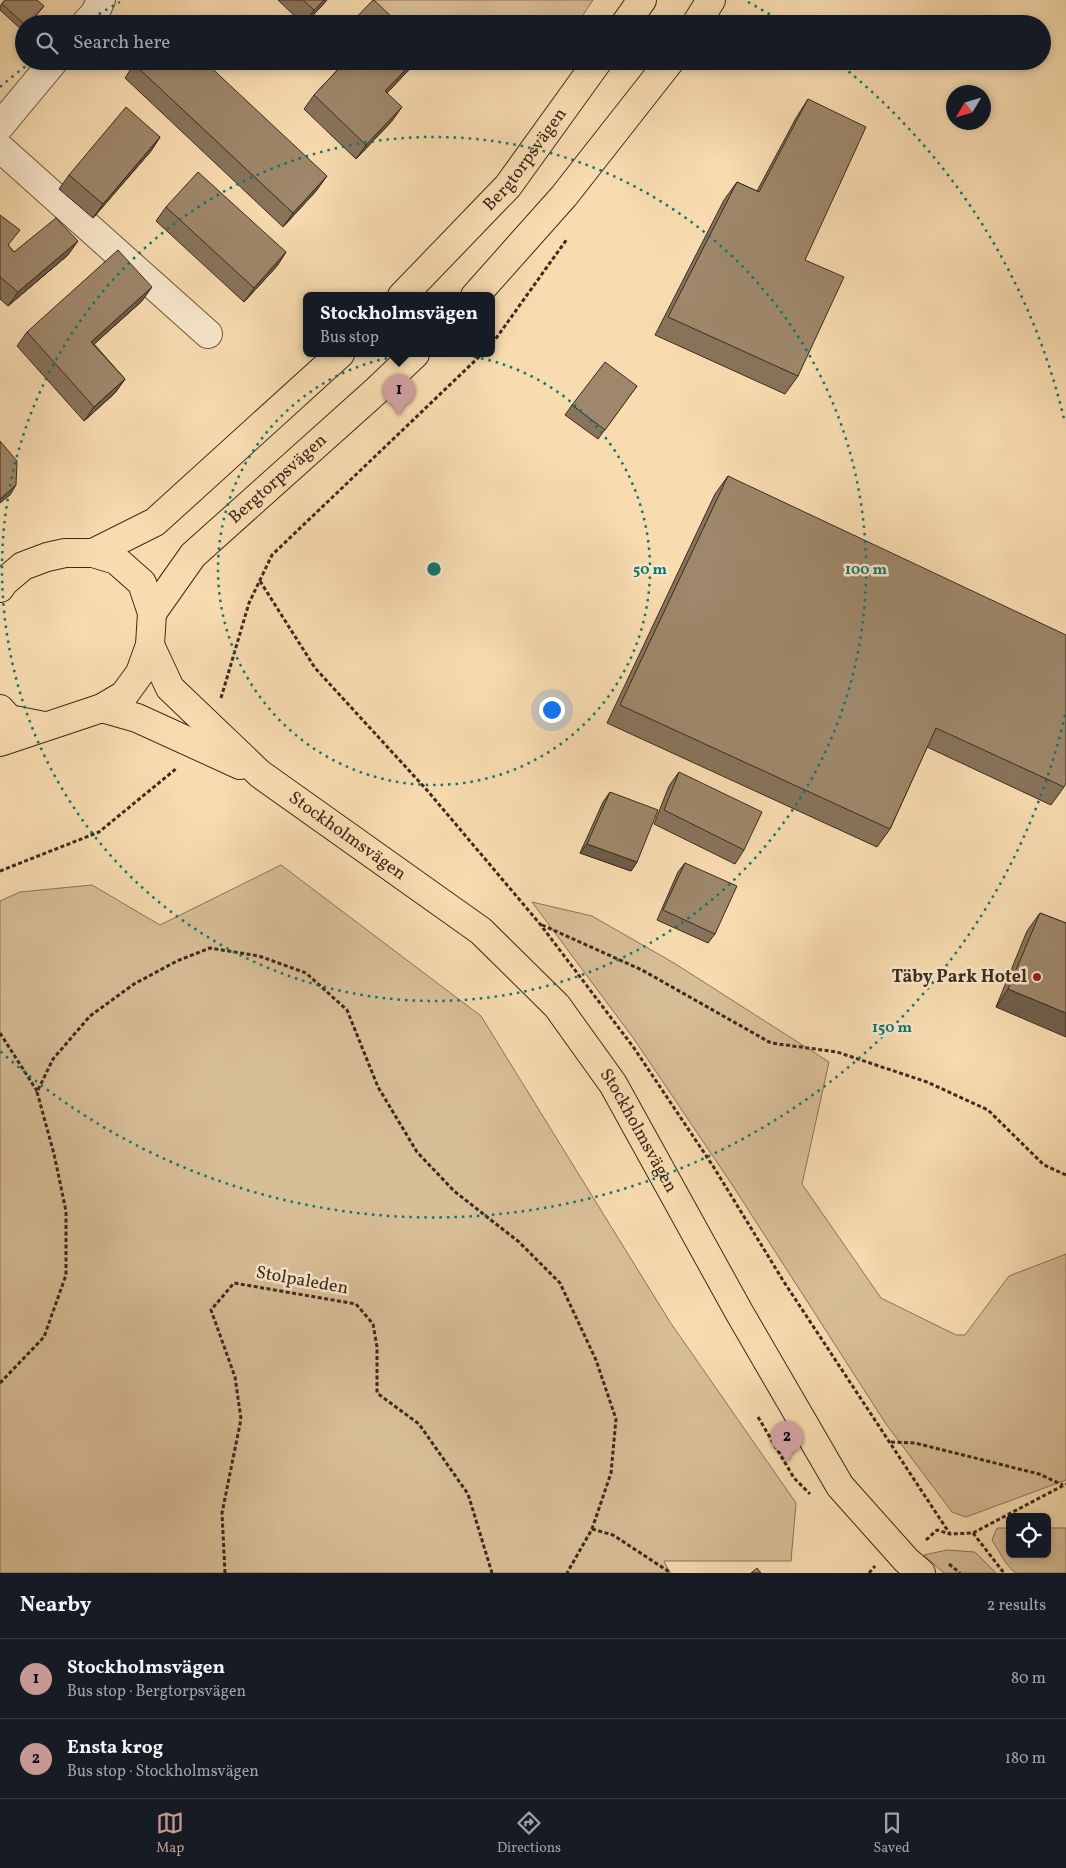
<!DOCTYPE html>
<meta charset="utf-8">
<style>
:root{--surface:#171b24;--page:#242831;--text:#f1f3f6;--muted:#9ea1a6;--line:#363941;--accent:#c59692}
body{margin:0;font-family:Vollkorn,serif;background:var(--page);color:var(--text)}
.controls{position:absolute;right:15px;bottom:15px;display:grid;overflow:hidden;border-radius:8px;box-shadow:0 2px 8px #0003}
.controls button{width:45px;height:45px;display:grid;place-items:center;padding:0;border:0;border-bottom:1px solid var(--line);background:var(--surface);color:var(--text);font:25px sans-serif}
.compass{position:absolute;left:946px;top:85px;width:45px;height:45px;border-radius:50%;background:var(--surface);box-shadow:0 2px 8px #0003;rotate:232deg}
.you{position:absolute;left:551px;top:709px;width:18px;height:18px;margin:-12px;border:4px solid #fff;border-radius:50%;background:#1a73e8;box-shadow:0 0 0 8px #1a73e833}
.badge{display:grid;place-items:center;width:32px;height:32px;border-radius:50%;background:var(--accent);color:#111;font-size:16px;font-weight:700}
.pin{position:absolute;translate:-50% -41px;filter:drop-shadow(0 1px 2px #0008)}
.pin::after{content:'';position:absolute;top:26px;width:18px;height:15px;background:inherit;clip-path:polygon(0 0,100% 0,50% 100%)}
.popup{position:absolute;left:303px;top:292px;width:192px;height:65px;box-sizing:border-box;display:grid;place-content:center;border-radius:8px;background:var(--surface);filter:drop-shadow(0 1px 4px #0005);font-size:16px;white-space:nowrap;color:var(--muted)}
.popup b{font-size:19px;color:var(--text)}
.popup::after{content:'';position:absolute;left:50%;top:100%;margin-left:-10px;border:10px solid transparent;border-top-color:var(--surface)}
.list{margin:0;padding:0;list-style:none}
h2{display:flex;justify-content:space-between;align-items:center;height:65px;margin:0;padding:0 20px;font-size:21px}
h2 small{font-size:16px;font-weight:400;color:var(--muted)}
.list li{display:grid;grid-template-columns:32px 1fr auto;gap:15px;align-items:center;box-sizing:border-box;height:80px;padding:0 20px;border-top:1px solid var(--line)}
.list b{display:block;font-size:19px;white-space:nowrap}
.list p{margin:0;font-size:16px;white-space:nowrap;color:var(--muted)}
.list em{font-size:16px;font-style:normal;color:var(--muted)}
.icon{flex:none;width:28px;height:28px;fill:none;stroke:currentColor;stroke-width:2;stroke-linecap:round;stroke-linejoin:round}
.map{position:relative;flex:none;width:1066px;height:1573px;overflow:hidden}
.search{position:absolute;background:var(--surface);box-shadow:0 2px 8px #0003;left:15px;right:15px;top:15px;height:55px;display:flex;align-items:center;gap:12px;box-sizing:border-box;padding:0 18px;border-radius:28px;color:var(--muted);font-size:19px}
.sheet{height:225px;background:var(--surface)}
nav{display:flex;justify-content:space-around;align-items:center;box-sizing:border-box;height:70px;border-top:1px solid var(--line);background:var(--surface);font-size:14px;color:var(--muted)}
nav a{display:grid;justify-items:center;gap:2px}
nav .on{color:var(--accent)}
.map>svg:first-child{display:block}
.green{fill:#d8be97;stroke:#8a745b}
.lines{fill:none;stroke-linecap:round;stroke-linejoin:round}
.minor-casing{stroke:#6b5643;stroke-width:30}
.major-casing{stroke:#3c2a1f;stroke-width:30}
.path{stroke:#3c2a1f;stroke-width:3;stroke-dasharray:4 2.5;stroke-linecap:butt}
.minor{stroke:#fae8cc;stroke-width:28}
.major{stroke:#f8dcb0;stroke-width:28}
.wall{fill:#88745b;stroke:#3c2a1f}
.shaded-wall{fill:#6f5e4a;stroke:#3c2a1f}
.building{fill:#9e876a;stroke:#3c2a1f}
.ring{fill:none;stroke:#0f766e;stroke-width:2.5;stroke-dasharray:2.5 5}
.poi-dot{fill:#8f2418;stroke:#fae8cc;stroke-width:2}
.labels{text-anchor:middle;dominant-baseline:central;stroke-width:5;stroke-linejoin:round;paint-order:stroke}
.street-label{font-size:18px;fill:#3c2a1f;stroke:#fae8cc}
.poi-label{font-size:18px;font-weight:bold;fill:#3c2a1f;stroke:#fae8cc;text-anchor:end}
.centre{fill:#0f766e;stroke:#fae8cc;stroke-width:2.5}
.ring-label{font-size:15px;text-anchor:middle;font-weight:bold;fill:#0f766e;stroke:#fae8cc;stroke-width:5;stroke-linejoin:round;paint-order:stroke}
</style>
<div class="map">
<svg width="1066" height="1573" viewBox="0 0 1066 1573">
<rect width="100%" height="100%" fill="#f8dcb0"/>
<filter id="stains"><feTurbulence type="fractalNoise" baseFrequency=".004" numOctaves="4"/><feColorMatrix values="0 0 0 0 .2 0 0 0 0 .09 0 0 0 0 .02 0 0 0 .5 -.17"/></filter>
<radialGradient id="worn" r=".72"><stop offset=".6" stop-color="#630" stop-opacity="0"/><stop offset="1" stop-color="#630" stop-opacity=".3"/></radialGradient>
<path class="green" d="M 372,0 L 593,0 L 577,24 L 400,24 Z
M 493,61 L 551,61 L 547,67 Z
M 281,865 L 481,1016 L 670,1322 L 796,1503 L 791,1561 L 664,1561 L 670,1573 L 0,1573 L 0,901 L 20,892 L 92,885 L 160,925 Z
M 532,902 L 592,916 L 674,963 L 829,1062 L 802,1184 L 881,1298 L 956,1335 L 965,1335 L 1009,1276 L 1066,1254 L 1066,1480 L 966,1517 L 952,1512 L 886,1424 L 733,1186 L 634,1039 Z
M 997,1528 L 1010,1528 L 1010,1554 L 1047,1554 L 1047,1528 L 1066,1528 L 1066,1573 L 1015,1573 L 1006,1563 L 992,1540 Z
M 947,1550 L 975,1552 L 996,1573 L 944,1573 L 924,1555 Z"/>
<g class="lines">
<g class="minor-casing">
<path id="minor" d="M 85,24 L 95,13 L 101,0
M 0,126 L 54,61
M 0,148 L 208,334"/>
</g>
<g class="major-casing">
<g id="major">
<path d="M 625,24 L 642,0"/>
<path d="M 696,24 L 711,0"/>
<path id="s1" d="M 402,296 L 508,186 L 598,61"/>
<path d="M 475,296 L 564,196 L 670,61"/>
<path d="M 93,553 L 155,522 L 340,354"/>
<path d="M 0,588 L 4,582 L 23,566 L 47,557 L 65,553 L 93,553 L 116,560 L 142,583 L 152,613 L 150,645 L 140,673 L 124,695 L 102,708 L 0,742"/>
<path id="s2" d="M 152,613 L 193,555 L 376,391 L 415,354"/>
<path id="s3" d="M 150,645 L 170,688 L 260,774 L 481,931 L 557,1006 L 613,1084 L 739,1312 L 840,1486 L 906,1560 L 921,1573"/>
<path d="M 102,708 L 137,718 L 240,765"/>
<path d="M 0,709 L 9,719 L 44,726"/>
</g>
</g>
<path class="path" d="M 492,344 L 567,239
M 260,581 L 315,668 L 426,789 L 540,924 L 634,1048 L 713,1166 L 784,1282 L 950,1534 L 973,1533 L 1066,1484
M 221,698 L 249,603 L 272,555 L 482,354
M 0,871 L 99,832 L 177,768
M 542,925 L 642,970 L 771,1043 L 837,1052 L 927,1082 L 988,1110 L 1044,1165 L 1066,1175
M 0,1033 L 37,1091
M 0,1383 L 44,1337 L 66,1275 L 66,1211 L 54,1154 L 37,1092 L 53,1059 L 90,1016 L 134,984 L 177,961 L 210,948 L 259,956 L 306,973 L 347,1010 L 378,1087 L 417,1152 L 454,1191 L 519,1242 L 560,1283 L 596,1360 L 616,1419 L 611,1473 L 592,1529 L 567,1573
M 758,1417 L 794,1478 L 810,1494
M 891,1442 L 915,1443 L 1039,1474 L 1063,1485
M 592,1529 L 613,1535 L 671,1573
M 973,1533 L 1004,1573
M 926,1540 L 937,1530 L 950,1534
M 949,1564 L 960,1573
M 225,1573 L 222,1513 L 241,1419 L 235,1377 L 211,1310 L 234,1283 L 356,1304 L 373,1324 L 377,1347 L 377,1393 L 419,1424 L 468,1494 L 492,1573
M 869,1573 L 875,1566"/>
<use href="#minor" class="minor"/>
<use href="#major" class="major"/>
</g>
<path class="wall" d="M 5,0 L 44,6 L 29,24 L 24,24 L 23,31 L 0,10 L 0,6 Z
M 278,0 L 327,0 L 305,24 L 303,24 Z
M 342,61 L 417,61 L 387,93 L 392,121 L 356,159 L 304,109 L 314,95 L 344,63 Z
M 134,64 L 317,190 L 283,227 L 125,78 Z
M 808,99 L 805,260 L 798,376 L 785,394 L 655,335 L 724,200 L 737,182 L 757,191 L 796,118 Z
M 160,137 L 151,151 L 93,218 L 59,189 L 69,175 Z
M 166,207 L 286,252 L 277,266 L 244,302 L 156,221 Z
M 0,215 L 9,246 L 14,252 L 68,255 L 8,306 L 0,299 Z
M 142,301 L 94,344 L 125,379 L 115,393 L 84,421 L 17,346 L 27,332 Z
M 637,386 L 598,439 L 565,415 L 572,405 Z
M 728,476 L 1064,787 L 1051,805 L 927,747 L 890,829 L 877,847 L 607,723 L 715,494 Z
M 679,772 L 744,850 L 735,864 L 654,824 L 669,786 Z
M 610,792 L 637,862 L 631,871 L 580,853 L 603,802 Z
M 685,863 L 715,934 L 708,943 L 657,920 L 678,872 Z
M 1040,913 L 1066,923 L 996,1007 L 1027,931 Z"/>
<path class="shaded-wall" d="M 324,0 L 327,0 L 305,24 L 314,10 Z
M 414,61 L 417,61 L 376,105 L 385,91 Z
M 402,107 L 392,121 L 356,159 L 366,145 Z
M 160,137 L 151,151 L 93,218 L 103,204 Z
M 327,176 L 317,190 L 283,227 L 293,213 Z
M 78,241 L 68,255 L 8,306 L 18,292 Z
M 286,252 L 277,266 L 244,302 L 254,288 Z
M 152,287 L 142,301 L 81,356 L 91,342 Z
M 125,379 L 115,393 L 84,421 L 94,407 Z
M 16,485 L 10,495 L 0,503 L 0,499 Z
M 587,844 L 637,862 L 631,871 L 580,853 Z
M 1008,989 L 1066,1013 L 1066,1037 L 996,1007 Z"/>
<path class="building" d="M 5,0 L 37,0 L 44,6 L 28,24 L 24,24 L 2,4 Z
M 303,0 L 324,0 L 314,10 Z
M 373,0 L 374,0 L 399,24 L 350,24 Z
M 137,61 L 204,61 L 327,176 L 293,213 L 134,64 Z
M 346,61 L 414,61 L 385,91 L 402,107 L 366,145 L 314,95 Z
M 808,99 L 866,127 L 805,260 L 844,277 L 798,376 L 668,317 L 737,182 L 759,192 Z
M 126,107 L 160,137 L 103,204 L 69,175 Z
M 198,172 L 286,252 L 254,288 L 166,207 Z
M 0,215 L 20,230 L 8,245 L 14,252 L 56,218 L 78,241 L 18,292 L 0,277 Z
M 118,250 L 152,287 L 91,342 L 125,379 L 94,407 L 27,332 Z
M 605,362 L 637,386 L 605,430 L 572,405 Z
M 0,441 L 17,461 L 16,485 L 0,499 Z
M 728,476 L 1066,635 L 1066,783 L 1064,787 L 936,728 L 890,829 L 620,705 Z
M 679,772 L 762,812 L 744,850 L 664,810 Z
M 610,792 L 658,810 L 637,862 L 587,844 Z
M 685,863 L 737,886 L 715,934 L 663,910 Z
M 1040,913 L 1066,923 L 1066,1013 L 1008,989 Z
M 757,1568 L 761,1573 L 751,1573 Z"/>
<g class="ring">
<circle cx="434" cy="569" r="216"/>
<circle cx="434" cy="569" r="432"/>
<path d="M1065 715A648 648 0 0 1 0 1051M0 87A648 648 0 0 1 31 62M86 22A648 648 0 0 1 120 2M748 2A648 648 0 0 1 782 22M837 62A648 648 0 0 1 1065 423"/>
</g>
<circle class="poi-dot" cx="1037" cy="977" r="5"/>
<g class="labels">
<g class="street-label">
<text stroke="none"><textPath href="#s1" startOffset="184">Bergtorpsvägen</textPath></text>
<text stroke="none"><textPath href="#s2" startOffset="185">Bergtorpsvägen</textPath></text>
<text stroke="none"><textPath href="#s3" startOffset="279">Stockholmsvägen</textPath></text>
<text stroke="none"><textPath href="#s3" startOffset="699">Stockholmsvägen</textPath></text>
<text transform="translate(302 1281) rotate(10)">Stolpaleden</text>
</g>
<g class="poi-label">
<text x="1027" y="977">Täby Park Hotel</text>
</g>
</g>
<circle cx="434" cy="569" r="8" class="centre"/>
<g class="ring-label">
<text x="650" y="574">50 m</text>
<text x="866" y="574">100 m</text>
<text x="892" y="1032">150 m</text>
</g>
<rect width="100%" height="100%" filter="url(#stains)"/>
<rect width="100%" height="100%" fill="url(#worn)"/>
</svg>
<div class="controls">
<button><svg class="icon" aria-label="locate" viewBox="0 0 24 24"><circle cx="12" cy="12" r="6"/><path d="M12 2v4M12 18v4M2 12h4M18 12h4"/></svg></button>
</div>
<svg class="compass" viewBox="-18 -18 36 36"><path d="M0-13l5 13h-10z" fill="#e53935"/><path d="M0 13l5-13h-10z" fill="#9ea1a6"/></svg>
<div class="you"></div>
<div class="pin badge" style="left:399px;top:415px">1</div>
<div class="popup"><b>Stockholmsvägen</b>Bus stop</div>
<div class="pin badge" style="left:787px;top:1462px">2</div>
<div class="search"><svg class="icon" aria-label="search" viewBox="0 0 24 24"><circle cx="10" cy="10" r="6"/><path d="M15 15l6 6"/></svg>Search here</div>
</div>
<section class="sheet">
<h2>Nearby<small>2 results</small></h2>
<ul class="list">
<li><span class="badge">1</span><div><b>Stockholmsvägen</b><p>Bus stop · Bergtorpsvägen</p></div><em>80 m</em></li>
<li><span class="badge">2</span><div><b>Ensta krog</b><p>Bus stop · Stockholmsvägen</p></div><em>180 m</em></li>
</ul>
</section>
<nav>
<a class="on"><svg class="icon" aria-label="map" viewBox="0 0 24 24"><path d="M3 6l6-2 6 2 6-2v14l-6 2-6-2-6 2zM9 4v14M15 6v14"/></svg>Map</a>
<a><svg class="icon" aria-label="directions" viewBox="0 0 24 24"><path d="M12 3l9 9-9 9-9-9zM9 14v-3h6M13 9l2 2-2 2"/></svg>Directions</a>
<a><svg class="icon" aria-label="saved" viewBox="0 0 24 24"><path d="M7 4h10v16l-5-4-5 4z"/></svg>Saved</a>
</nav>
